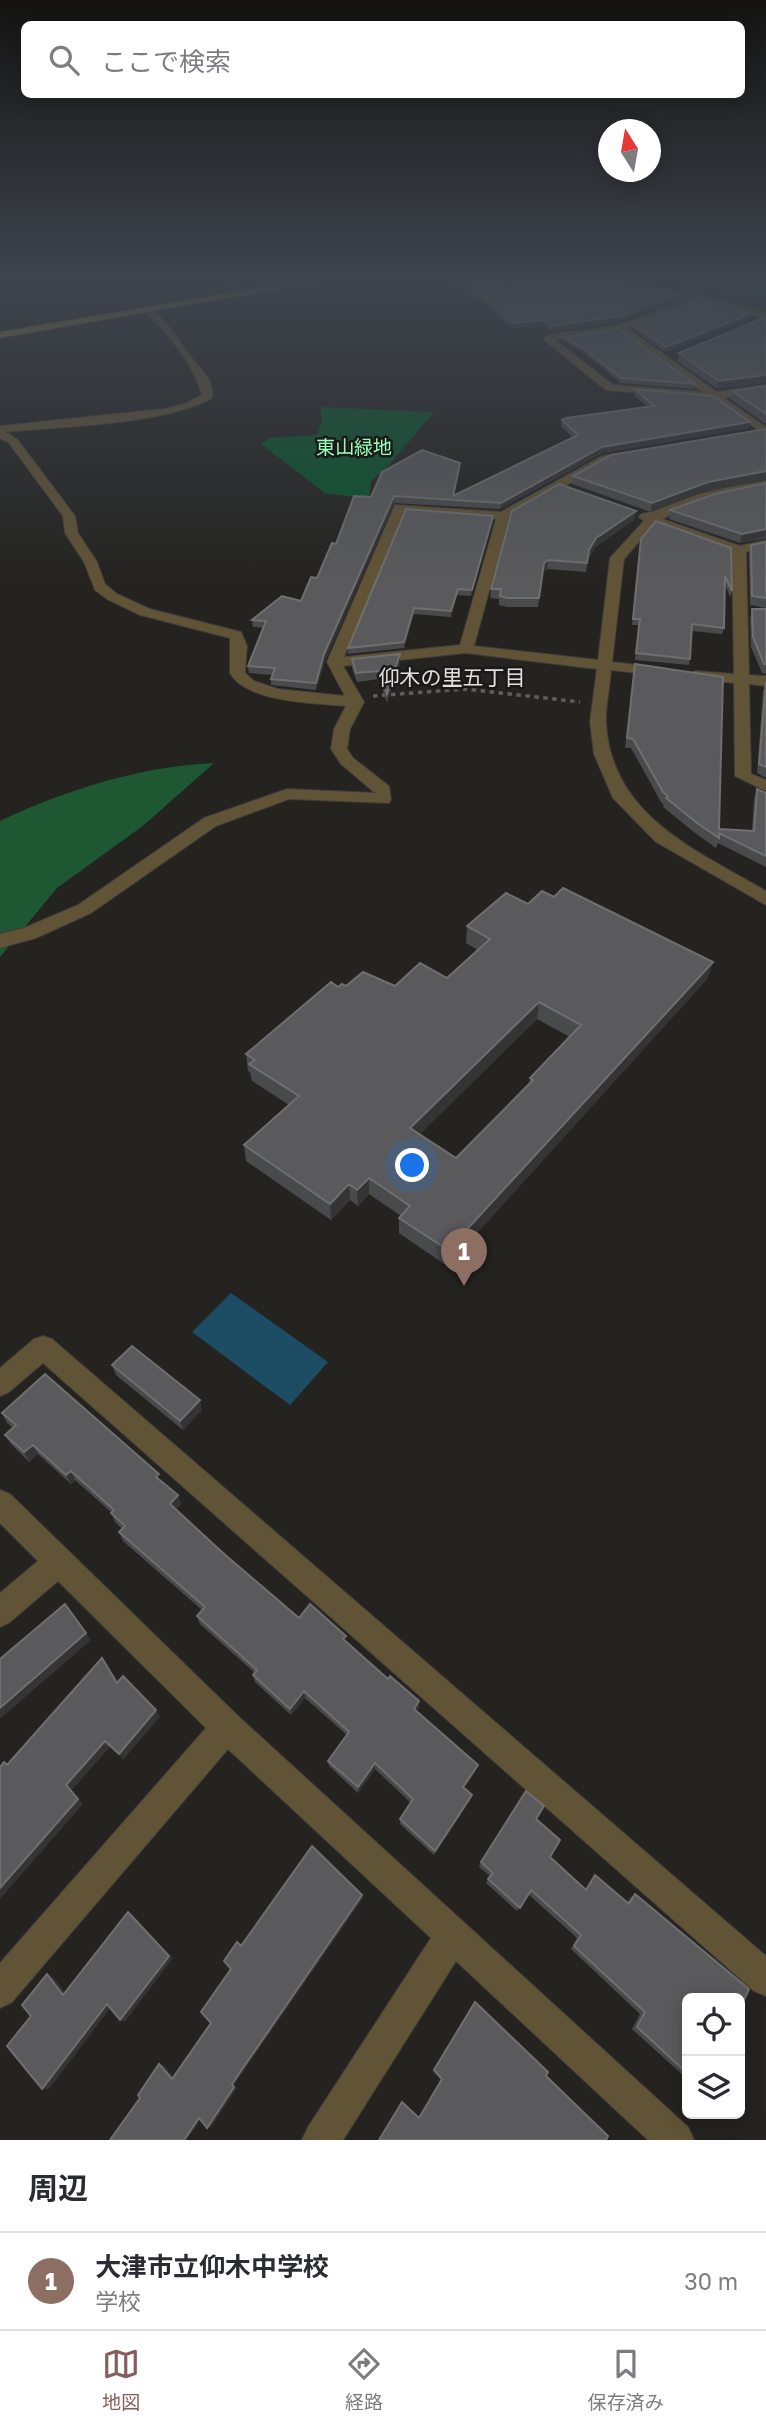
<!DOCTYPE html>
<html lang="ja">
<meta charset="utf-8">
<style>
:root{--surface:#fff;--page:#f2f2f3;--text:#2b2b33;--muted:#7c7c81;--line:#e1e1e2;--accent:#865e5e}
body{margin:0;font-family:"Golos Text","Noto Sans JP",sans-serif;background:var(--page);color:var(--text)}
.controls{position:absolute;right:21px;bottom:21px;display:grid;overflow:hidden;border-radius:10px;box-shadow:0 4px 18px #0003}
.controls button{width:63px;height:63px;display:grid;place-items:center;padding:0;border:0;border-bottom:2px solid var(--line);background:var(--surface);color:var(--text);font:35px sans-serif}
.compass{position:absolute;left:598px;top:119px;width:63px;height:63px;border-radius:50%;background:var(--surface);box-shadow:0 4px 18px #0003;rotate:349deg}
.you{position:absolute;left:413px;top:1166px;width:24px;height:24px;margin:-18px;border:5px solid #fff;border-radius:50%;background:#1a73e8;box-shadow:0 0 0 10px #1a73e833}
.badge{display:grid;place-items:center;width:46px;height:46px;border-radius:50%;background:var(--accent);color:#fff;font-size:23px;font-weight:700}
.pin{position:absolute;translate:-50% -58px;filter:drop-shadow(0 2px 4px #0008)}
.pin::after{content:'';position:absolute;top:37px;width:24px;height:21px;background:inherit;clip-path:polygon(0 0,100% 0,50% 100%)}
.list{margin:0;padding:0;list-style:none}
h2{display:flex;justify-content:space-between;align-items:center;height:91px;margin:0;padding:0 28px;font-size:30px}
h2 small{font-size:23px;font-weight:400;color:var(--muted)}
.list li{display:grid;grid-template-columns:46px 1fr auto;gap:21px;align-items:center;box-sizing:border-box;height:98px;padding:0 28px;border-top:2px solid var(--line)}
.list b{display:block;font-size:26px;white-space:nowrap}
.list p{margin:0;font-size:23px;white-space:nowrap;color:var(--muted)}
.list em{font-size:23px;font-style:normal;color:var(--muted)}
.icon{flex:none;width:38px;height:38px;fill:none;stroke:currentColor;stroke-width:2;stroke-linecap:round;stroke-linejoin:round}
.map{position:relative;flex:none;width:766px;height:2140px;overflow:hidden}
.search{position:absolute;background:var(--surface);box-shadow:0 4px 18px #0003;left:21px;right:21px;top:21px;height:77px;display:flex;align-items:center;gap:18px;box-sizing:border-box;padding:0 24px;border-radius:10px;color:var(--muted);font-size:26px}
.sheet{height:189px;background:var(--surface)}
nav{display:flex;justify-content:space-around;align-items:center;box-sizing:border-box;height:98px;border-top:2px solid var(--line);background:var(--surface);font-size:19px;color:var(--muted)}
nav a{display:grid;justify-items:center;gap:4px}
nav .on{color:var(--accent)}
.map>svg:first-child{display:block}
.green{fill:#07542b}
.forest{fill:#1d5833}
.water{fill:#1c4d65}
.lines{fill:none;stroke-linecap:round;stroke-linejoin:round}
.minor-casing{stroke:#3e3d3b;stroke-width:2}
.major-casing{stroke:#3e3d3b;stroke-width:2}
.path{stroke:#5f5e5c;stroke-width:3.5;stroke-dasharray:4.5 4.5;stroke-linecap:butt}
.minor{fill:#615335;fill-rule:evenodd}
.major{fill:#9e833f;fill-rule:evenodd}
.wall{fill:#494a4c;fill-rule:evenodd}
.shaded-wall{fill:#343434}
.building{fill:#5a5a5c;stroke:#6f6f70;stroke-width:2;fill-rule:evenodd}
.labels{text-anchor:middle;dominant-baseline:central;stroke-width:5;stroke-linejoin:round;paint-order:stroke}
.far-park-label{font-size:19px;fill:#96feb6;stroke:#1b1917}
.far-neighbourhood-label{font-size:21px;fill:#e1e0de;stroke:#1b1917}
</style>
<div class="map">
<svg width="766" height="2140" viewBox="0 0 766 2140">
<rect width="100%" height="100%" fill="#242320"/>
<path class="green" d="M 320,407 L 434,412 L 389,465 L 371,481 L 369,499 L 325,493 L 261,444 L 270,438 L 317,435 L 322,420 Z"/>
<path class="forest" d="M 676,282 L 766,282 L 766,297 Z
M 214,763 L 144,825 L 57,888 L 0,957 L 0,821 C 68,789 138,767 214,763 Z"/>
<path class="water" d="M 231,1293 L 328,1362 L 290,1405 L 192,1332 Z"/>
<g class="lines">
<g class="minor-casing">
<path id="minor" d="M 223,282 L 233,282 L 246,295 L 238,297 Z
M 618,282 L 702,295 L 766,312 L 766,318 L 699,302 L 628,329 L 717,392 L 766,385 L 766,391 L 724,398 L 766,427 L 766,435 L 713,399 L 606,390 L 544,340 L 547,335 L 619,325 L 690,299 L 637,291 ZM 619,331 L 703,392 L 613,385 L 555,340 Z
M 146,309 L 152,309 C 171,326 173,333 187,352 C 198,367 215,378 212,398 C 163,425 63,426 6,432 L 17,439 L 75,516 L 78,533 L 97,562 L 105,584 L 117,594 L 150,609 L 241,632 L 247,646 L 245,673 L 254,681 L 278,689 L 345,696 L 327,662 L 395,505 L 501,512 L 602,456 L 637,451 L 637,455 L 609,461 L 509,518 L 474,646 L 598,660 L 610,558 L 644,521 L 639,517 L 641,514 C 657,512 660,508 676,502 C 704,491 736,486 766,481 L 766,489 C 729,495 695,502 662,519 L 740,546 L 766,540 L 766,548 L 746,552 L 749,675 L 766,676 L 766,686 L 749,684 L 751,774 L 766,780 L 766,791 L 735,776 L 734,683 L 695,679 L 688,675 L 695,671 L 734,674 L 732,552 L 654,524 L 624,559 L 612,662 L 663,668 L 670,672 L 663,676 L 611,670 C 610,688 605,707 606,724 C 612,816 696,850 766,891 L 766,905 L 656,842 L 613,798 L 594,754 L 590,722 L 597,669 L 466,653 L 343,666 L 364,702 L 350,729 L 347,749 L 353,758 L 389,786 L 391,799 L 389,803 L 289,799 L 216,826 L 91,913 L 36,938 L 0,948 L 0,934 L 24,928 L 78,905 L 204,818 L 287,789 L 375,793 L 341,764 L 331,749 L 334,729 L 346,706 C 315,703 247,703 230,673 L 230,638 L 140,615 L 107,599 L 95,590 L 84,562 L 65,533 L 63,516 L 9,443 L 0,438 L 0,426 L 163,409 L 185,404 L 202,395 C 194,365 169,334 146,313 ZM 404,512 L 496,519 L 460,645 L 344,657 Z
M 43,1336 L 52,1339 L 766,1956 L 766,1996 L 754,1991 L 43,1363 L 9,1392 L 0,1396 L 0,1368 L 34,1339 Z
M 0,1490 L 10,1494 L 238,1716 L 688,2127 L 694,2140 L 648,2140 L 456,1961 L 343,2140 L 302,2140 L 308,2127 L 431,1938 L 228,1749 L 12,2002 L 0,2008 L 0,1963 L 206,1728 L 58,1581 L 10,1622 L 0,1627 L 0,1593 L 38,1561 L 0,1523 Z"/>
</g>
<g class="major-casing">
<path id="major" d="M 295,282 L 318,282 L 0,338 L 0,332 Z"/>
</g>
<path class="path" d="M 373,696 L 465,689 L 580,702"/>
<use href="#minor" class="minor"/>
<use href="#major" class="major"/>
</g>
<path class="wall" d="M 449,282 L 620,282 L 630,290 L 679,300 L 618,322 L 552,332 L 544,326 L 514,329 L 478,299 Z
M 751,314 L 751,318 L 665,352 L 634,330 L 634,325 Z
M 766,317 L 718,389 L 677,361 L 679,353 Z
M 564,337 L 695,384 L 694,389 L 621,383 L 584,353 L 564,341 Z
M 766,386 L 766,424 L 731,400 L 732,391 Z
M 635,389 L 750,422 L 748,428 L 602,453 L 500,509 L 394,503 L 325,661 L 316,690 L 271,685 L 271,679 L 272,675 L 249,673 L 248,666 L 264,628 L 253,627 L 252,620 L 301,601 L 317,578 L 336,544 L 371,497 L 460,463 L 460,469 L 454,496 L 573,438 L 561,426 L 562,420 L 648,407 L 634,395 Z
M 766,429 L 766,479 L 706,491 L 651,512 L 572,484 L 573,476 Z
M 766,483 L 766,538 L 740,543 L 669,519 L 670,510 Z
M 636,511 L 634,520 L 595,547 L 588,559 L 586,572 L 547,569 L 543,572 L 538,607 L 507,607 L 499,605 L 499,599 L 490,598 L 491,589 Z
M 493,516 L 493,521 L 471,596 L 457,595 L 451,617 L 414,614 L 404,648 L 348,654 L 348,648 Z
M 766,542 L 766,608 L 750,605 L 749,554 L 751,545 Z
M 640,545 L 731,548 L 732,591 L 730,597 L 725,584 L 724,628 L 722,634 L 692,631 L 689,665 L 635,660 L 638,625 L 632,625 Z
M 752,609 L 766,609 L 766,674 L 762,673 L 751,647 L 750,619 Z
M 400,654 L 400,663 L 387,703 L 379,679 L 357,682 L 352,668 L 352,659 Z
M 635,664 L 719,829 L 752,830 L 754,799 L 757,789 L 766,793 L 766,867 L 718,843 L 716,848 L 695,833 L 663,807 L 664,805 L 661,802 L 631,748 L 625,748 Z
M 766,682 L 766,778 L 757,773 L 763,691 Z
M 528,904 L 708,978 L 447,1266 L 399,1233 L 399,1218 L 401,1216 L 369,1194 L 358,1206 L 350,1200 L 331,1220 L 246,1161 L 244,1145 L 289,1105 L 252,1081 L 250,1072 L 248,1071 L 246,1054 L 338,987 L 395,986 L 447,978 L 478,950 L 466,943 L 467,926 ZM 537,1019 L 570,1037 L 530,1078 L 529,1084 L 456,1158 L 419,1135 Z
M 112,1365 L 202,1410 L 183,1430 L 116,1375 Z
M 2,1413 L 162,1482 L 178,1495 L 181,1504 L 176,1509 L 223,1553 L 299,1618 L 347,1643 L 388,1679 L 419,1701 L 419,1707 L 416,1711 L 478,1765 L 476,1770 L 464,1788 L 470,1800 L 434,1855 L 400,1824 L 400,1819 L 411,1803 L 375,1769 L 358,1793 L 329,1766 L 328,1761 L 347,1735 L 305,1698 L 291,1715 L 255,1682 L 253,1675 L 255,1673 L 200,1624 L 197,1616 L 202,1610 L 123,1541 L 119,1532 L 122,1529 L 115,1522 L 111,1512 L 75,1480 L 71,1484 L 38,1454 L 29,1462 L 11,1444 L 5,1435 L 13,1428 L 7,1423 Z
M 537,1819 L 550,1857 L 586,1889 L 595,1875 L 627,1903 L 630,1898 L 635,1894 L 687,1998 L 687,2078 L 686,2078 L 632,2029 L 640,2014 L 571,1949 L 577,1938 L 528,1894 L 517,1911 L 486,1883 L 490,1876 L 479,1867 L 481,1862 Z
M 473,2004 L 546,2076 L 419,2118 L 441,2080 L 433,2071 Z"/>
<path class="shaded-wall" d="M 680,294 L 679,300 L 618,322 L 552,332 L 553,326 Z
M 751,314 L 751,318 L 665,352 L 666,347 Z
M 544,320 L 544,326 L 514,329 L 514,323 Z
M 766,375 L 766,383 L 718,389 L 719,381 Z
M 750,422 L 748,428 L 602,453 L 500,509 L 501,503 L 602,447 Z
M 460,463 L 460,469 L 452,503 L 453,496 Z
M 766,471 L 766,479 L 706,491 L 651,512 L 652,503 L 708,482 Z
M 394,496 L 394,503 L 325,661 L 316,690 L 316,683 L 324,654 Z
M 636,511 L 634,520 L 595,547 L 587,559 L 589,550 L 596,538 Z
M 493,516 L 493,521 L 471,596 L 472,590 Z
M 766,529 L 765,537 L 740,543 L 742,534 Z
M 548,560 L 547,569 L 543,572 L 538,607 L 544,563 Z
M 458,589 L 457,595 L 451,617 L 451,611 Z
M 414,608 L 414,614 L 404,648 L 404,642 Z
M 400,654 L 400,663 L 387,703 L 387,694 Z
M 713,962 L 708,978 L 447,1266 L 448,1250 Z
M 539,1002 L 537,1019 L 409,1145 L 410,1128 Z
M 369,1178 L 369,1194 L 358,1206 L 357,1190 Z
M 349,1184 L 350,1200 L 331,1220 L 330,1204 Z
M 200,1400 L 202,1410 L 183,1430 L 180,1421 Z
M 33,1445 L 38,1454 L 29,1462 L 24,1452 Z
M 71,1471 L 75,1480 L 71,1484 L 66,1475 Z
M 178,1495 L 181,1504 L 173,1513 L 170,1504 Z
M 86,1633 L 91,1640 L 0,1719 L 0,1708 Z
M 304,1691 L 305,1698 L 291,1715 L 290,1709 Z
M 419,1701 L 419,1707 L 413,1715 L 414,1709 Z
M 156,1710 L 160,1717 L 123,1760 L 119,1754 Z
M 105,1741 L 110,1747 L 71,1791 L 83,1804 L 0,1899 L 0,1888 L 66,1785 Z
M 375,1763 L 375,1769 L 358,1793 L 358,1787 Z
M 478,1765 L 476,1770 L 461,1792 L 463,1787 Z
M 472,1795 L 470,1800 L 434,1855 L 435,1851 Z
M 362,1895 L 363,1898 L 234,2085 L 237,2088 L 211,2127 L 207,2128 L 232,2084 Z
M 128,1912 L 173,1958 L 125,2022 L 120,2020 Z
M 47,1974 L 53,1977 L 69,1997 L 63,1995 Z
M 107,2004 L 112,2006 L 49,2089 L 42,2089 Z
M 159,2064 L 164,2065 L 176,2080 L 172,2079 Z
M 202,2117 L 187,2140 L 184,2140 L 199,2118 Z"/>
<path class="building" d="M 459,282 L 620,282 L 630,290 L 650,294 L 659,291 L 680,294 L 619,316 L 553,326 L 544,320 L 514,323 L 478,293 Z
M 700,300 L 751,314 L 666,347 L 634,325 Z
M 766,317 L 766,375 L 719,381 L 679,353 Z
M 619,329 L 695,384 L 621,378 L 585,349 L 564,337 Z
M 766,386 L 766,414 L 732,391 Z
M 635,389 L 713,396 L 750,422 L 602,447 L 501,503 L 394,496 L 324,654 L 316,683 L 271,679 L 275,668 L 248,666 L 266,621 L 252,620 L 282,596 L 301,601 L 311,577 L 317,578 L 332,543 L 336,544 L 354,496 L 371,497 L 382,472 L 422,450 L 460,463 L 453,496 L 578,435 L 562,420 L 566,418 L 654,406 Z
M 766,429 L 766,471 L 708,482 L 652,503 L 573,476 L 611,455 Z
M 766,483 L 766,529 L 742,534 L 670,510 L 715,494 Z
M 559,484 L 636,511 L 596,538 L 589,550 L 587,563 L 548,560 L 544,563 L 539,598 L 507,598 L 500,596 L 501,589 L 491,589 L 512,511 Z
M 406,509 L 493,516 L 472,590 L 458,589 L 451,611 L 414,608 L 404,642 L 348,648 Z
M 656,521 L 731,548 L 732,591 L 725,576 L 724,628 L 692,624 L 690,659 L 636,653 L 640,619 L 633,619 L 641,539 Z
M 766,542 L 766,598 L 752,596 L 751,545 Z
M 752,609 L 766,609 L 766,664 L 764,664 L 753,637 Z
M 400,654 L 387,694 L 379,671 L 356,673 L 352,659 Z
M 635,664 L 723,677 L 719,829 L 754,831 L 757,789 L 766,793 L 766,856 L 719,833 L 719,838 L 697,823 L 666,798 L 668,796 L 663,792 L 633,739 L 627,738 Z
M 766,682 L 766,767 L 759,764 Z
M 563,888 L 713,962 L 448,1250 L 399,1218 L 410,1206 L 369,1178 L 357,1190 L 349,1184 L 330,1204 L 244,1145 L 299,1096 L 249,1064 L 255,1060 L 246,1054 L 331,982 L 338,987 L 342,984 L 346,986 L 363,972 L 395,986 L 420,963 L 447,978 L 490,939 L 467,926 L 506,893 L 528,904 L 542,891 L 554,897 ZM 539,1002 L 581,1025 L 530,1078 L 533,1080 L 456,1158 L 410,1128 Z
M 132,1346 L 200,1400 L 180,1421 L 112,1365 Z
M 45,1374 L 159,1474 L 156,1477 L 178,1495 L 170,1504 L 223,1553 L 299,1618 L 310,1604 L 346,1636 L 343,1639 L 388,1679 L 390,1676 L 419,1701 L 414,1709 L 478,1765 L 463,1787 L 472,1795 L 435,1851 L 400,1819 L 413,1799 L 375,1763 L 358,1787 L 328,1761 L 349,1732 L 304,1691 L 290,1709 L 253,1675 L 257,1670 L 197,1616 L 205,1607 L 119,1532 L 125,1526 L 111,1513 L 114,1510 L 71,1471 L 66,1475 L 33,1445 L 24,1452 L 5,1435 L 16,1425 L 2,1413 Z
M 65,1604 L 86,1633 L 0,1708 L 0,1659 Z
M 102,1658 L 117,1683 L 123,1676 L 156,1710 L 119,1754 L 105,1741 L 66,1785 L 78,1799 L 0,1888 L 0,1767 L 4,1762 L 7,1765 Z
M 526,1791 L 544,1806 L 536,1819 L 560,1840 L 550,1857 L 586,1890 L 595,1875 L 629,1904 L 635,1894 L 749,1989 L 740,2009 L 740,1998 L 687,1998 L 687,2073 L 637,2027 L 645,2012 L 574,1946 L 581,1935 L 531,1890 L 520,1908 L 488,1879 L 493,1873 L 481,1862 Z
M 312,1846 L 362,1895 L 232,2084 L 234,2087 L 207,2128 L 199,2118 L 184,2140 L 110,2140 L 140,2098 L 138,2095 L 159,2064 L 172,2079 L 211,2023 L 201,2012 L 231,1969 L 224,1961 L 237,1942 L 241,1946 Z
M 128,1912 L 169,1956 L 120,2020 L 107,2004 L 42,2089 L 7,2046 L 31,2016 L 22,2005 L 47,1974 L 63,1995 Z
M 475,2002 L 548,2072 L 546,2076 L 608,2136 L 606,2140 L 379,2140 L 402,2102 L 419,2118 L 442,2079 L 434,2070 Z"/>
<linearGradient id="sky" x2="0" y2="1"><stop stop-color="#141312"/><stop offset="0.48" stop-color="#3f454e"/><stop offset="1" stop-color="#3f454e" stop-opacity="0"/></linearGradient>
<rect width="766" height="582" fill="url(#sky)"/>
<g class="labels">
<g class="far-park-label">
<text x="354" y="446">東山緑地</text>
</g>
<g class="far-neighbourhood-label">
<text x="452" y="677">仰木の里五丁目</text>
</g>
</g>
</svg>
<div class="controls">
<button><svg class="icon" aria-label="locate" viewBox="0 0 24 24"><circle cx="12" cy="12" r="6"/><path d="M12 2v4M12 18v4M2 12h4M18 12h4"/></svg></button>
<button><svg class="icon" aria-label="layers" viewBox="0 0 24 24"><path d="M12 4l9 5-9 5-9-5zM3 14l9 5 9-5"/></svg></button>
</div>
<svg class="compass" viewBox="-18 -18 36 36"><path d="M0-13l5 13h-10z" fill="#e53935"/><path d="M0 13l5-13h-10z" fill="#7c7c81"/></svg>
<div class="you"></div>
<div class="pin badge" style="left:464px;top:1286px;background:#8d6e63">1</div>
<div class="search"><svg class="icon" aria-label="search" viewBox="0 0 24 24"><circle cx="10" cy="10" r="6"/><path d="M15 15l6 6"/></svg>ここで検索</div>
</div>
<section class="sheet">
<h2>周辺<small></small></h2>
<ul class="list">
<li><span class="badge" style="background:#8d6e63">1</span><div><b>大津市立仰木中学校</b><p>学校</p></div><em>30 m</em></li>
</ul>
</section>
<nav>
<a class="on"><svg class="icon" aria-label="map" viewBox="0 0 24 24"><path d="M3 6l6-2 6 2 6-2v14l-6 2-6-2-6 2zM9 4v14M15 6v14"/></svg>地図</a>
<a><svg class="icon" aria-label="directions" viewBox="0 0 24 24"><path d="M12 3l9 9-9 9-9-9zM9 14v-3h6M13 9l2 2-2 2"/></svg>経路</a>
<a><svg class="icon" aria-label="saved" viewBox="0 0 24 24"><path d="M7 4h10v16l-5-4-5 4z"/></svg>保存済み</a>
</nav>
